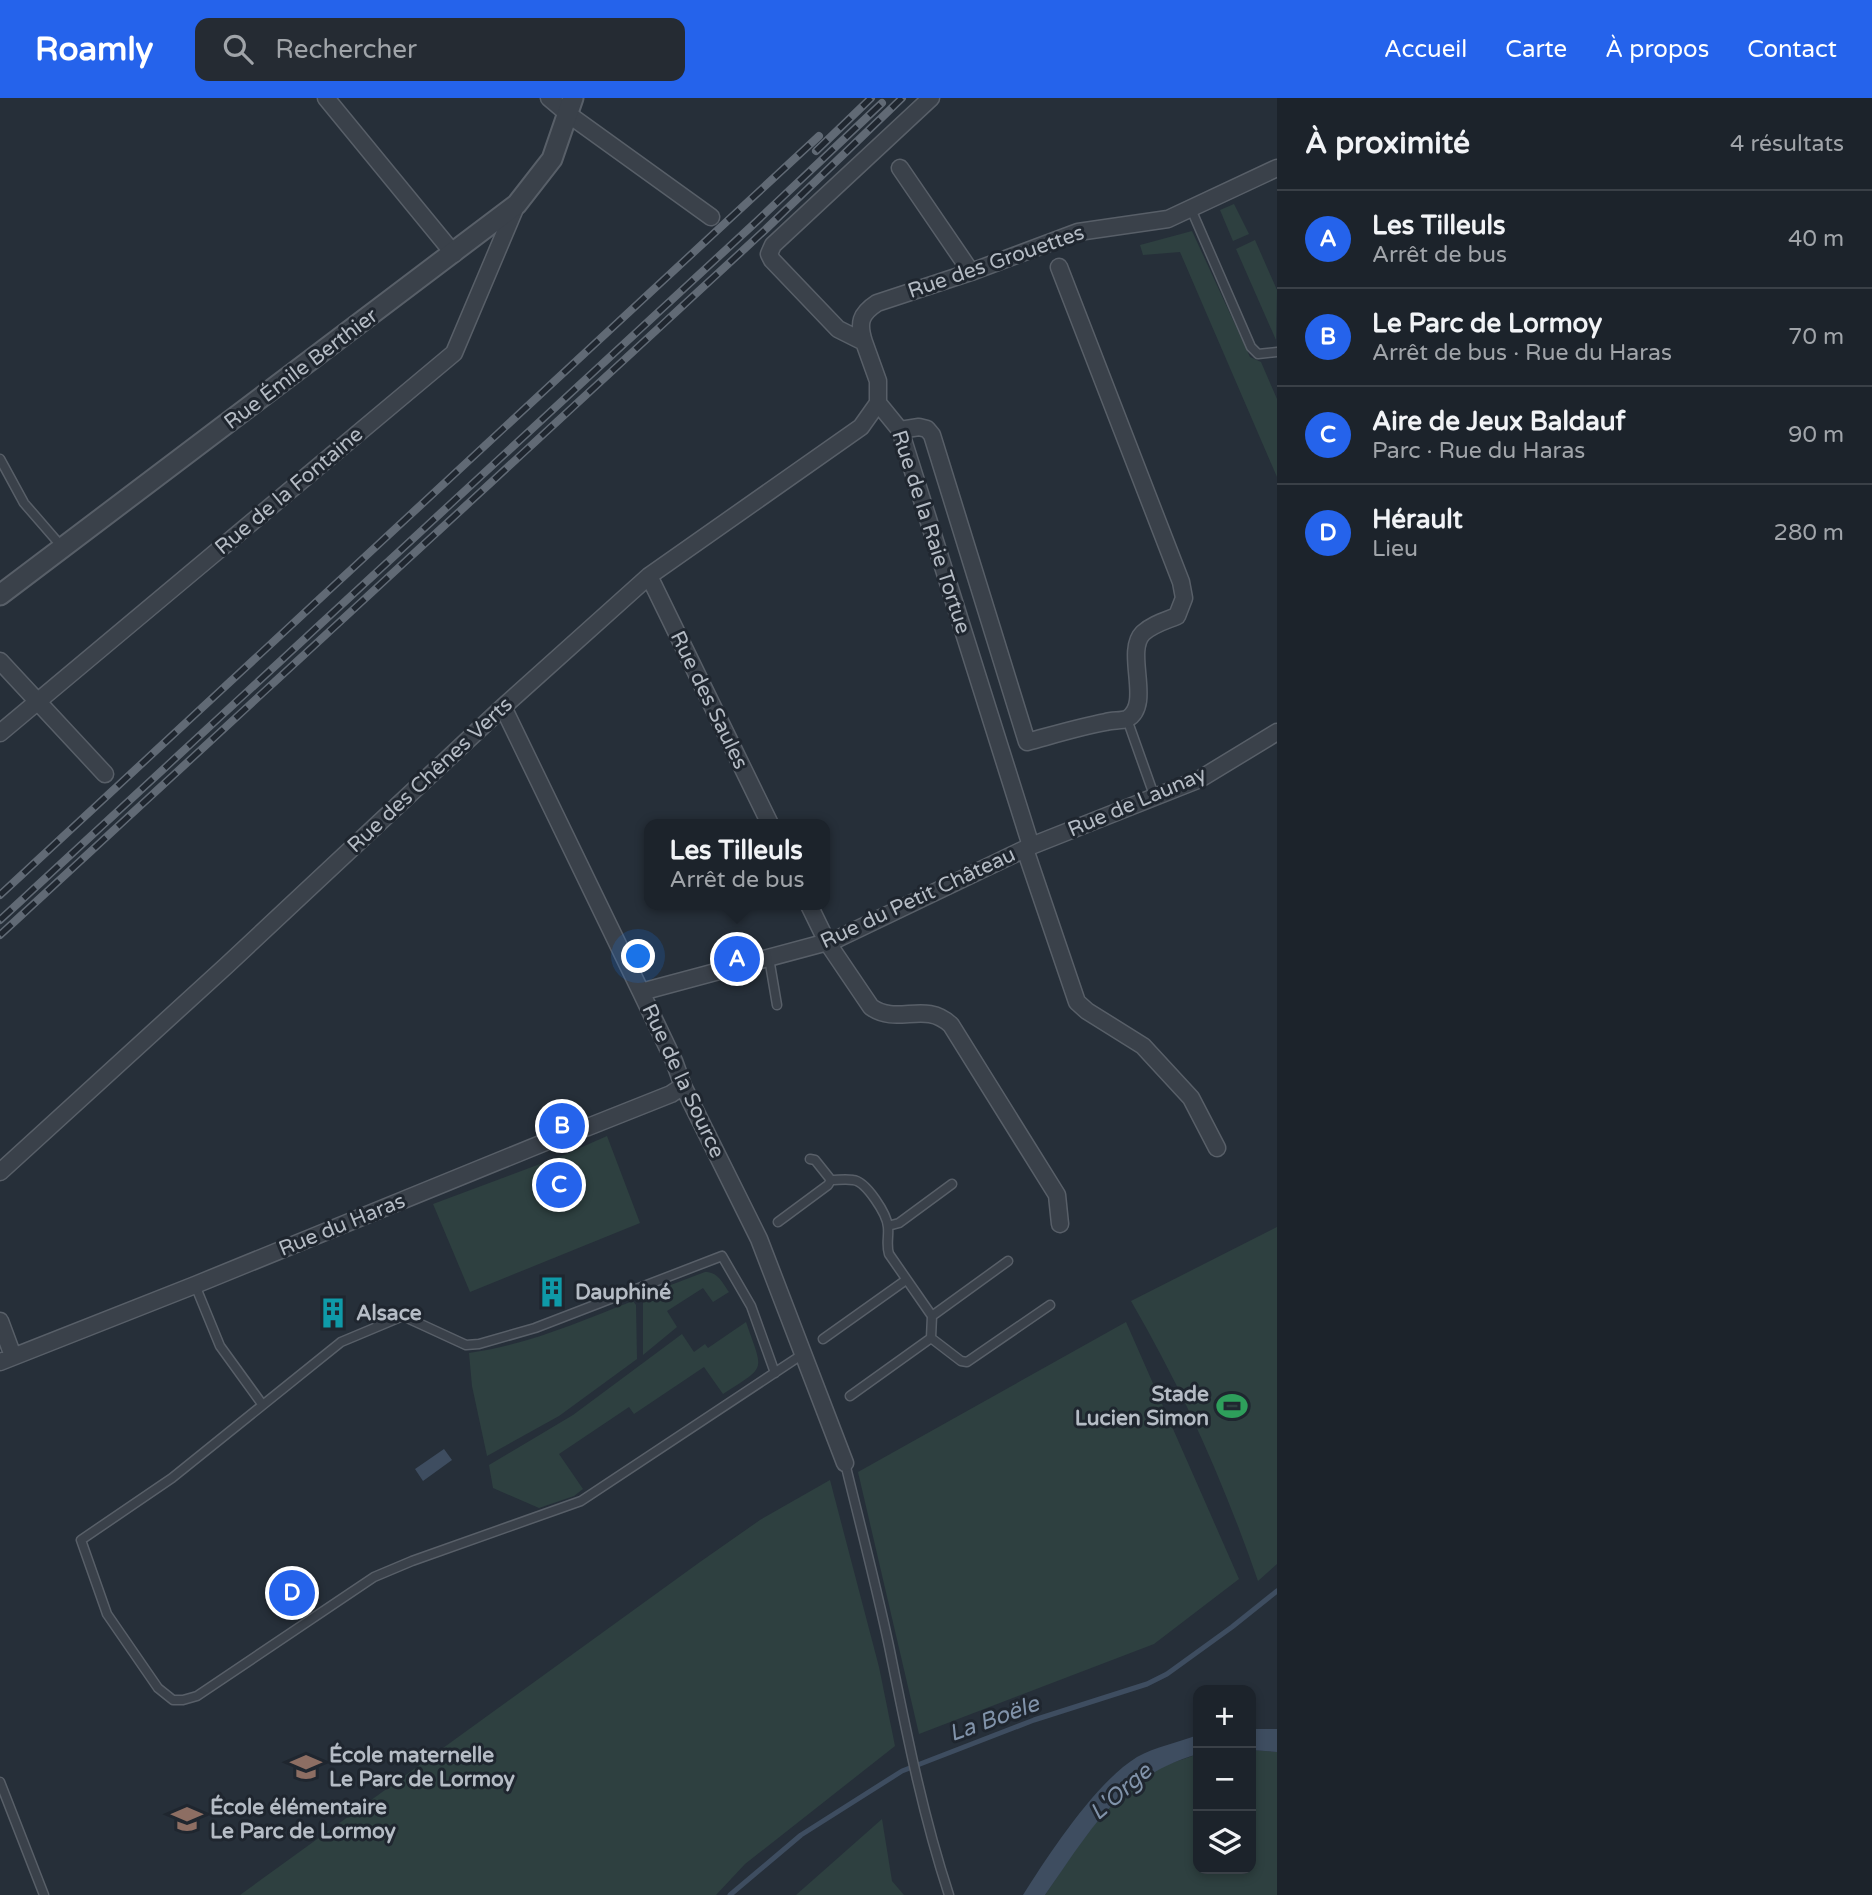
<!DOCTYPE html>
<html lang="fr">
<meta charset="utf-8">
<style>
:root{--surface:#1c232b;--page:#252b33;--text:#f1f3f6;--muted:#a0a4a9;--line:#3a4047;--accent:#2563eb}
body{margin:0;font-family:"Varela Round",sans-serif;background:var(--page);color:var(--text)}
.controls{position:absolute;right:21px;bottom:21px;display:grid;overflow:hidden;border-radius:14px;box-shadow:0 4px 10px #0003}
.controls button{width:63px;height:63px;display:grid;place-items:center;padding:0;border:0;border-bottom:2px solid var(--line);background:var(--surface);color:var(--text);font:35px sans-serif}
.you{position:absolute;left:639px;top:859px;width:24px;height:24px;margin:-18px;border:5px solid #fff;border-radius:50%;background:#1a73e8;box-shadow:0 0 0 10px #1a73e833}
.badge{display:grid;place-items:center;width:46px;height:46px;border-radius:50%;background:var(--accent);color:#fff;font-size:23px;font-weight:700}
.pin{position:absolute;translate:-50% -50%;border:4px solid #fff;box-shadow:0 2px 7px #0006}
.popup{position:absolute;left:644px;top:721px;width:186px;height:91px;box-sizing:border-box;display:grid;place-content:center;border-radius:14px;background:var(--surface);filter:drop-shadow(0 2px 5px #0005);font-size:23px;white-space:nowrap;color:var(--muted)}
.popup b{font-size:26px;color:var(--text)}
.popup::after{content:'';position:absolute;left:50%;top:100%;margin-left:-14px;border:14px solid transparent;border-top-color:var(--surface)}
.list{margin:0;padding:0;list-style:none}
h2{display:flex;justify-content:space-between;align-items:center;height:91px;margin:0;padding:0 28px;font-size:30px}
h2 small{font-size:23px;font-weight:400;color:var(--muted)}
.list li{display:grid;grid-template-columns:46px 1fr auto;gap:21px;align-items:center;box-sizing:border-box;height:98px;padding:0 28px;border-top:2px solid var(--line)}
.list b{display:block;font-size:26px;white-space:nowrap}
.list p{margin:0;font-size:23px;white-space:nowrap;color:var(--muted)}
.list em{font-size:23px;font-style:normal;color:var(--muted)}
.icon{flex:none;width:38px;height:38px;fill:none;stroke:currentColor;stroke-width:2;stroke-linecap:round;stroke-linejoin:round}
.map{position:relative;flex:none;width:1277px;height:1797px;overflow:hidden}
header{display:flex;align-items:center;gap:42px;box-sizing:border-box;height:98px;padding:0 35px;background:var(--accent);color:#fff}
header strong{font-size:33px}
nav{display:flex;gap:38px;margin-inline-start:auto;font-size:24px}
.search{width:490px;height:63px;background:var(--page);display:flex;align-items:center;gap:18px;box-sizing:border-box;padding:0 24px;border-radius:14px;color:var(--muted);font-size:26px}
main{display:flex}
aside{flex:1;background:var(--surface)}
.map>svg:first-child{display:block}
.green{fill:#2e4040}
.water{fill:#3e4d60}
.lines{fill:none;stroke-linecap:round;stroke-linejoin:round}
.stream{stroke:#3e4d60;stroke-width:5}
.service-casing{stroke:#585f68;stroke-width:11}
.minor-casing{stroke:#585f68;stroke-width:19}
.tertiary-casing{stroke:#585f68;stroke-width:23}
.service{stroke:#3a414a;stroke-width:8}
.minor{stroke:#3a414a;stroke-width:16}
.tertiary{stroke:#3a414a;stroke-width:19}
.rail-casing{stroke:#616a75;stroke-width:8}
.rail{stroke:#1f262f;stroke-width:5;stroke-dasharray:16;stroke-linecap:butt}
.labels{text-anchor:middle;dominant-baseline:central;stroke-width:6;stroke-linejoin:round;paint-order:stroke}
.street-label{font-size:21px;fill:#b5bcc5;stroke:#1f262f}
.poi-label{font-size:21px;font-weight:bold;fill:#b5bcc5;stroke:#1f262f;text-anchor:start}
.water-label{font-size:23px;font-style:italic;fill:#8193aa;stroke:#1f262f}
</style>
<header>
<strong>Roamly</strong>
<div class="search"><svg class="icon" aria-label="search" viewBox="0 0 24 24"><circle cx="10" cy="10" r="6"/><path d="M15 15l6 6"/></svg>Rechercher</div>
<nav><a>Accueil</a><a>Carte</a><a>À propos</a><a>Contact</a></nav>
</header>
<main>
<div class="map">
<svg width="1277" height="1797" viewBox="0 0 1277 1797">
<rect width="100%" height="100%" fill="#262f39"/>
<path class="green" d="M 1234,106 L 1249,136 L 1233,143 L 1220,112 Z
M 1192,133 L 1250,259 L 1261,264 L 1277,301 L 1277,379 L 1180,154 L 1143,157 L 1140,147 Z
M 1255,142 L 1277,192 L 1276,242 L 1236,151 Z
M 607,1038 L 640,1125 L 470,1194 L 433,1106 L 564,1057 Z
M 1277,1129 L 1277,1466 L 1258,1483 C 1224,1385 1183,1292 1131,1203 Z
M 705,1174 C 718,1174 722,1184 729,1194 L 713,1204 L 703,1190 L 667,1213 L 677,1229 L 643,1257 L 643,1200 L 647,1196 Z
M 633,1203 L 636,1207 L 637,1261 L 559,1318 L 487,1358 L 472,1288 L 469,1255 C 527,1247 579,1224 633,1203 Z
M 746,1224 C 763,1274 768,1267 723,1296 L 704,1269 L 634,1316 L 629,1309 L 559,1356 L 583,1391 L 574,1398 L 539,1410 L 493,1390 L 489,1367 L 573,1317 L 682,1236 L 694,1254 L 705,1246 L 708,1250 Z
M 1126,1224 L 1239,1481 L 1154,1546 L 919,1636 L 858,1374 Z
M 830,1382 L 879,1569 L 895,1648 L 745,1766 L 716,1797 L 240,1797 L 700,1464 L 760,1422 Z
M 1251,1652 L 1277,1654 L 1277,1797 L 1045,1797 C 1075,1754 1102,1706 1147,1677 C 1162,1667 1181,1662 1198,1656 L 1198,1771 L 1251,1771 Z
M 882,1721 L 892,1783 L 904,1797 L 796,1797 Z"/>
<path class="water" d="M 444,1351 L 452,1362 L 423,1383 L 415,1371 Z
M 1251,1631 L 1277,1631 L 1277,1654 L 1251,1652 Z
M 1198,1637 L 1198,1656 C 1117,1680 1091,1732 1045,1797 L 1023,1797 C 1049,1756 1096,1684 1137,1659 C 1155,1649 1179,1644 1198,1637 Z"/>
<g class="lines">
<path class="stream" d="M 730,1797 L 801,1737 L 902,1673 L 1034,1622 L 1147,1586 L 1167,1576 L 1232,1529 L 1277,1493"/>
<g class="service-casing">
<path id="service" d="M 1191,111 L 1251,249 L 1258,256 L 1277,254
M 0,361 L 24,405 L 63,450
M 1127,621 L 1155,700
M 769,860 L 777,907
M 810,1061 L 815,1062 L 831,1082 C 838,1082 846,1081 853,1082 C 866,1083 887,1116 888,1129 C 889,1139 886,1146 889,1156 L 932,1218 L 931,1240 L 961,1263 L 967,1264 L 1050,1207
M 778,1124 L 828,1087 L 831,1082
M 888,1128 L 899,1125 L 952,1086
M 195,1187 L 220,1248 L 262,1306
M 932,1218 L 1008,1163
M 823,1241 L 906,1182
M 775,1275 L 751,1208 L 722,1158 L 535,1230 L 479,1246 L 466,1247 L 403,1218 L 341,1244 L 172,1380 L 81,1442 L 107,1516 L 158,1590 L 173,1602 L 183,1602 L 197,1598 L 374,1479 L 412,1463 L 581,1403 L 803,1256
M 850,1298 L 931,1240
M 845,1365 C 860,1426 876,1487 889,1548 C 906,1632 922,1715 949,1797
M 0,1684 L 44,1797"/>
</g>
<g class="minor-casing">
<path id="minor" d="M 326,0 L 454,156
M 549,0 L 568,16 L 711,119
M 931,0 L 773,147 L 769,156 L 772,162 L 838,231 L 864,244 L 878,283 L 878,305 L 900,332 L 1031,748
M 900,70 L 971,174
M 864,244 C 858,225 860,216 877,205 L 971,174 L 1078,134 L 1168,121 L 1277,70
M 900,332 L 919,329 L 927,331 L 932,337 L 1027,644 C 1053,637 1079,629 1106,624 C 1112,622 1121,623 1127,621 C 1153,607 1124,554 1143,535 C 1153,526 1165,523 1177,518 L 1184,500 L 1181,484 L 1059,169
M 649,478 L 770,726
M 0,563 L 105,676
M 503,609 L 641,894 L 674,963 L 683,988 L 759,1141 L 845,1365
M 0,635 L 454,255 L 517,106
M 1025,751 L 1077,904 L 1087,913 L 1143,948 L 1191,1000 L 1217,1050
M 809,807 L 827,844 L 871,909 C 898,928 925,902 951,927 L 1057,1097 L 1060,1126
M 641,894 L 835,842 L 1031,748 L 1200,681 L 1277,634
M 0,1074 L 226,868 L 503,609 L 649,478 L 861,329 L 878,305
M 0,1223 L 13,1258
M 0,1264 L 195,1187 L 570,1034 L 588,1029 L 671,996 L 683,988"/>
</g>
<g class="tertiary-casing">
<path id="tertiary" d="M 0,497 L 517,106 L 552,61 L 573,0"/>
</g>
<use href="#service" class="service"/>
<use href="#minor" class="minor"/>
<use href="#tertiary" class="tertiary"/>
<g class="rail-casing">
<path id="rail" d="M 816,53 L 871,0
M 0,797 L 819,38
M 0,822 L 756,124 L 882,5
M 0,837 L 765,132 L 902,0"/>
</g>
<use href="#rail" class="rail"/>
</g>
<defs>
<g id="building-bare" transform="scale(2.415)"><path d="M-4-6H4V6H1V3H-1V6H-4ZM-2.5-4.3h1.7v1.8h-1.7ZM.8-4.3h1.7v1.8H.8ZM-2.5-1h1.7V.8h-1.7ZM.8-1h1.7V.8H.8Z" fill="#0f9aa8" stroke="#1f262f" stroke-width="2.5" paint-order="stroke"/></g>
<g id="stadium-bare" transform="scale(2.415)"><path d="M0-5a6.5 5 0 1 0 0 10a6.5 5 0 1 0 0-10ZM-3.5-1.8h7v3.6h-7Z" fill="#2e9e5b" stroke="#1f262f" stroke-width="2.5" paint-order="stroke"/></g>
<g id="school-bare" transform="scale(2.415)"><path d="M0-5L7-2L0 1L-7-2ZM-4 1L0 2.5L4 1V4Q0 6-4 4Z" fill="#8d6e63" stroke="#1f262f" stroke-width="2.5" paint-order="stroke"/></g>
</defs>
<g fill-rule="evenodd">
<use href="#building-bare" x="552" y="1194"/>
<use href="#building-bare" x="333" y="1215"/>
<use href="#stadium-bare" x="1232" y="1308"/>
<use href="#school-bare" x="306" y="1669"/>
<use href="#school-bare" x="187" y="1721"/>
</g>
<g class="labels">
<g class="street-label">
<text transform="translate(996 164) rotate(-19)">Rue des Grouettes</text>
<text transform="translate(301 271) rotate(-37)">Rue Émile Berthier</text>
<text transform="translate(289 393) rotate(-40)">Rue de la Fontaine</text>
<text transform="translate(931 434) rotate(72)">Rue de la Raie Tortue</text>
<text transform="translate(709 602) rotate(64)">Rue des Saules</text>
<text transform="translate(430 677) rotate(-43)">Rue des Chênes Verts</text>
<text transform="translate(1137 704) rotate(-23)">Rue de Launay</text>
<text transform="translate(918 800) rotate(-25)">Rue du Petit Château</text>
<text transform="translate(683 983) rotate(65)">Rue de la Source</text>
<text transform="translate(342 1127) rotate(-22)">Rue du Haras</text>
</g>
<g class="poi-label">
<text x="575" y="1194">Dauphiné</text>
<text x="356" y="1215">Alsace</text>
<text x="1209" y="1296" text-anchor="end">Stade<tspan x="1209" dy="24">Lucien Simon</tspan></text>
<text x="329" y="1657">École maternelle<tspan x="329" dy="24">Le Parc de Lormoy</tspan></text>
<text x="210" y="1709">École élémentaire<tspan x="210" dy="24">Le Parc de Lormoy</tspan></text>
</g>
<g class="water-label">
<text transform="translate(994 1621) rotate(-20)">La Boële</text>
<text transform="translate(1121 1694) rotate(-41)">L'Orge</text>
</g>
</g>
</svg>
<div class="controls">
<button>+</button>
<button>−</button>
<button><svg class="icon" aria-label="layers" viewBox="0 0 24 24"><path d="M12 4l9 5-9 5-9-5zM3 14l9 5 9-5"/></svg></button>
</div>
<div class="you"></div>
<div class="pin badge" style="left:737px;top:861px">A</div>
<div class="popup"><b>Les Tilleuls</b>Arrêt de bus</div>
<div class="pin badge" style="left:562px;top:1028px">B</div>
<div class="pin badge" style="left:559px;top:1087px">C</div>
<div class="pin badge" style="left:292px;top:1495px">D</div>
</div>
<aside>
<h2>À proximité<small>4 résultats</small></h2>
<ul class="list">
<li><span class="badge">A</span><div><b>Les Tilleuls</b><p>Arrêt de bus</p></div><em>40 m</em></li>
<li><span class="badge">B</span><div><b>Le Parc de Lormoy</b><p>Arrêt de bus · Rue du Haras</p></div><em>70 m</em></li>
<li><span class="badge">C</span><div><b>Aire de Jeux Baldauf</b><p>Parc · Rue du Haras</p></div><em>90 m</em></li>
<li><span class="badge">D</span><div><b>Hérault</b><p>Lieu</p></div><em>280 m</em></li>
</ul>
</aside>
</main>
